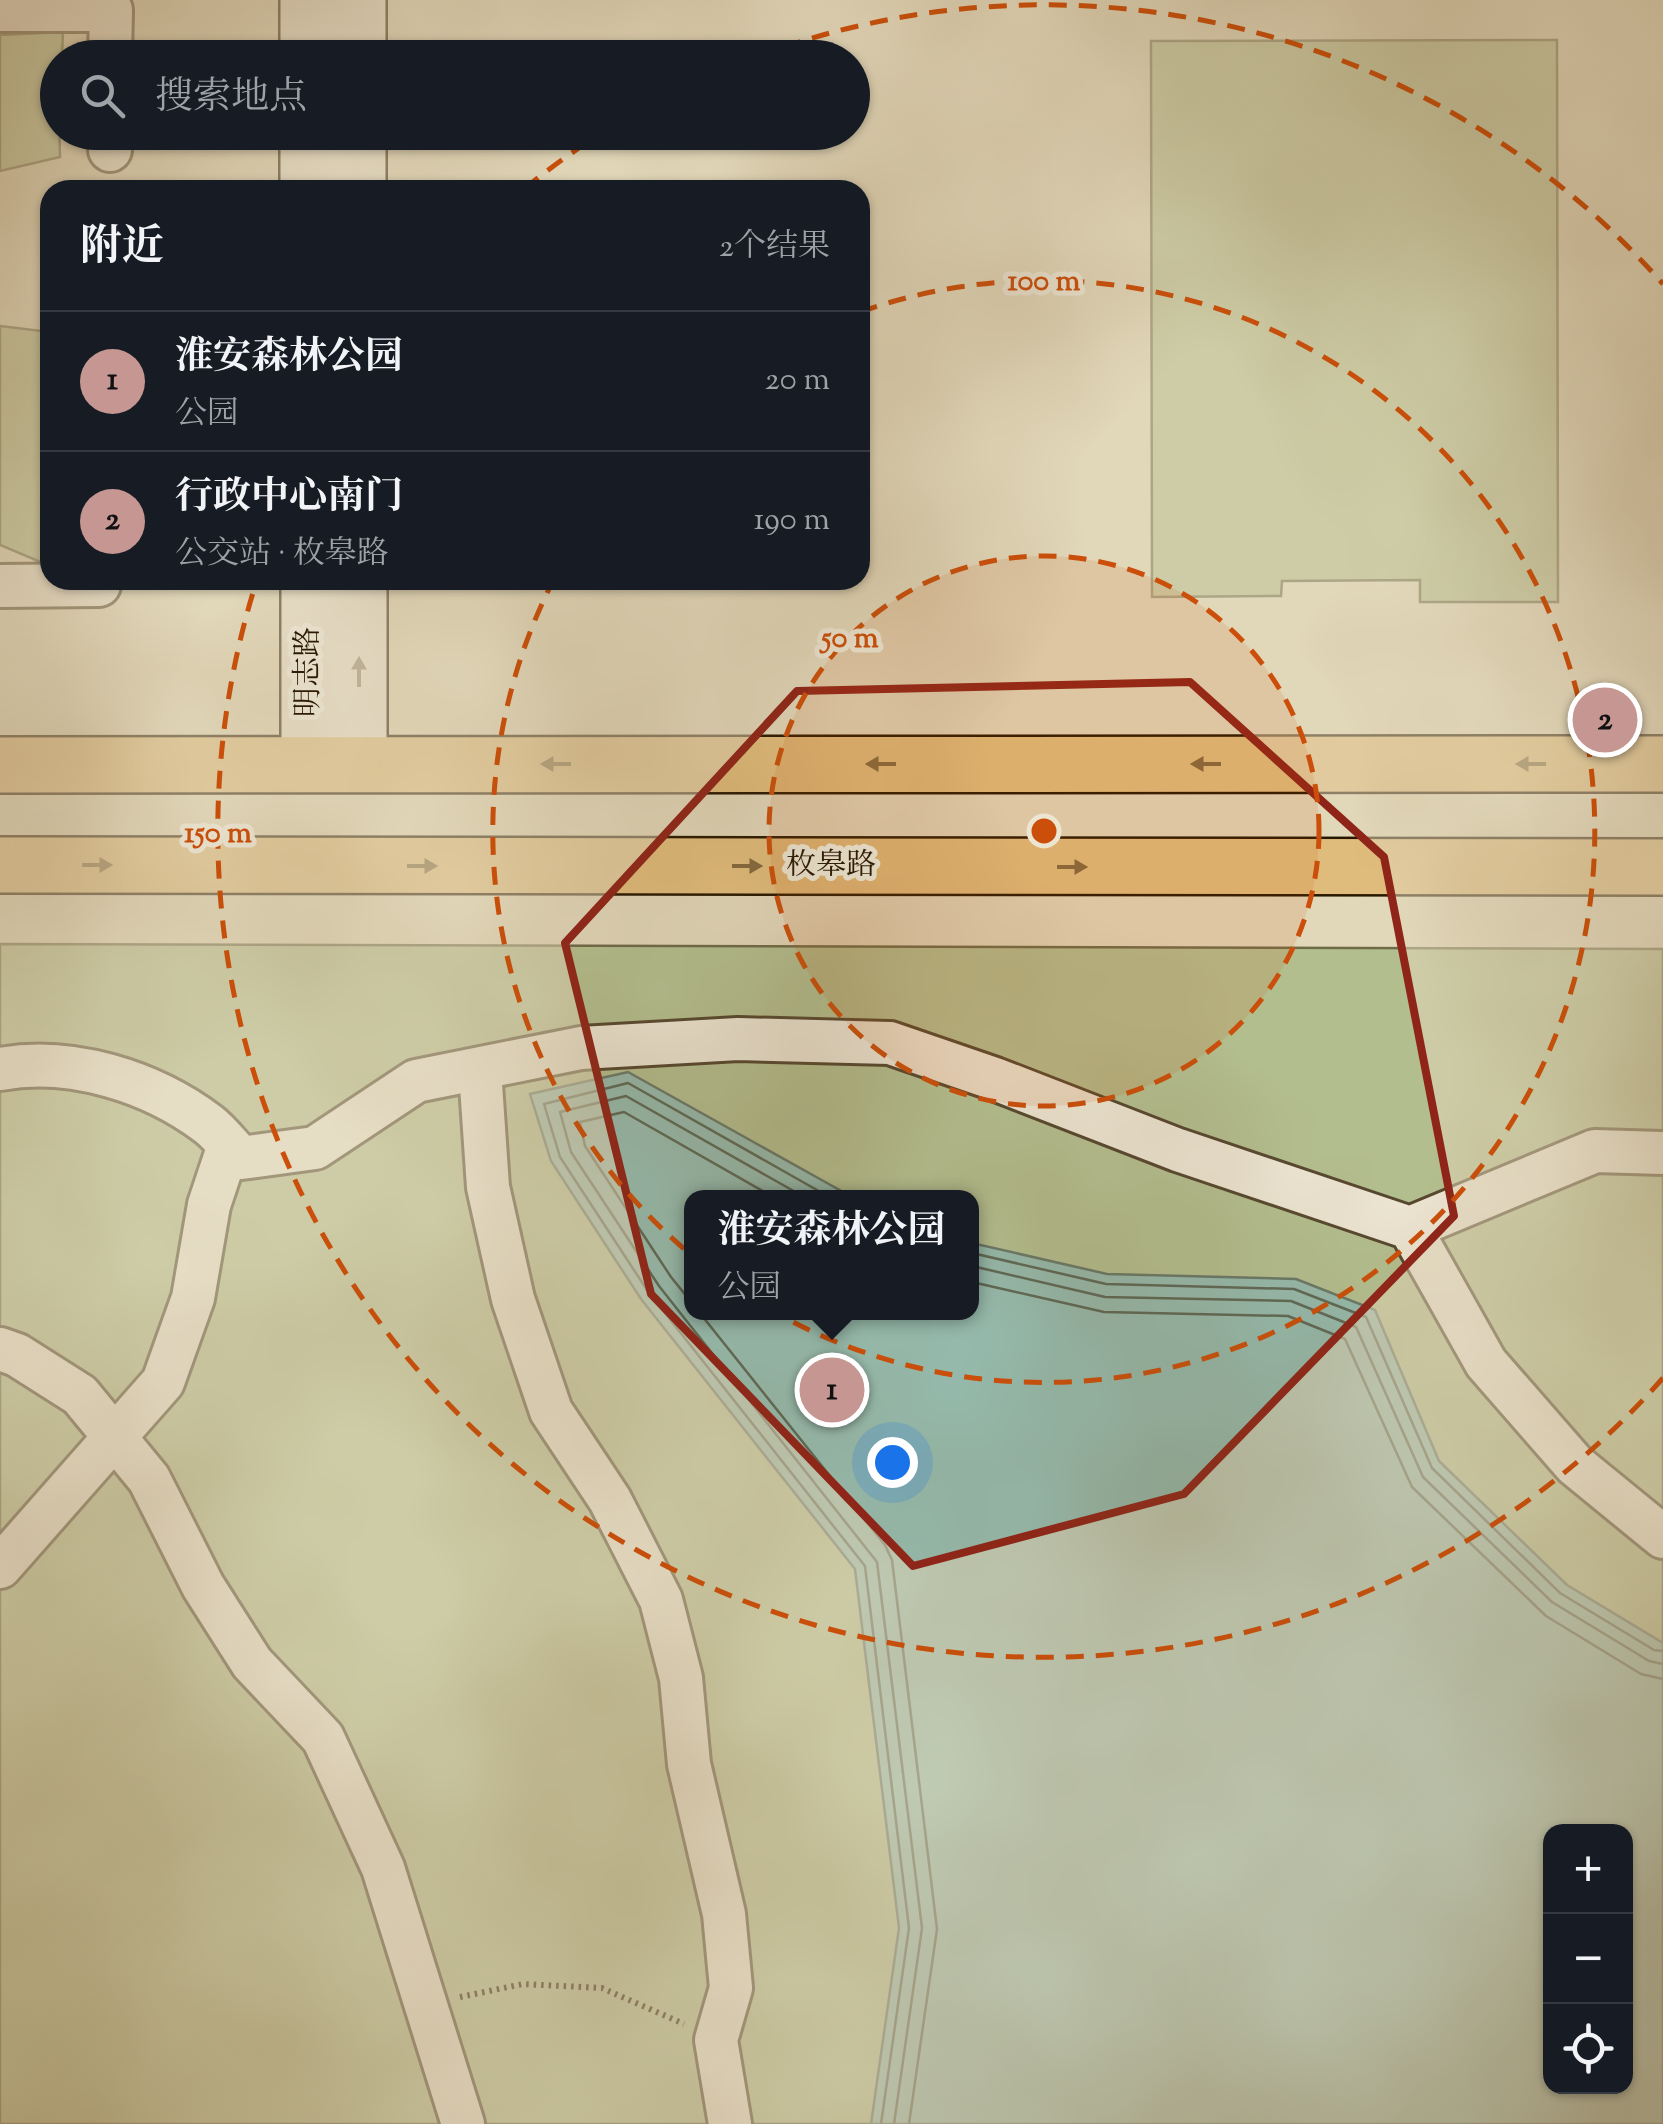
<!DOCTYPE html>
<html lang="zh">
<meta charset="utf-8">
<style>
:root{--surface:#171b24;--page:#20242c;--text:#f1f3f6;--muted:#9ea1a6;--line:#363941;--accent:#c59692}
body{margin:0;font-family:"Sorts Mill Goudy","Noto Serif SC",serif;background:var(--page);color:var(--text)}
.controls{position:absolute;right:30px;bottom:30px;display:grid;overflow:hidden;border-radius:20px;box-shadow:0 2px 8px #0004}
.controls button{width:90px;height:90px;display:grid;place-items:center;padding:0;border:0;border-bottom:2px solid var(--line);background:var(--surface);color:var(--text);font:50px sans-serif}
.you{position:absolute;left:892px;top:1462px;width:35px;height:35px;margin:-25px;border:8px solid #fff;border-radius:50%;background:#1a73e8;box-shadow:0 0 0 15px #1a73e833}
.badge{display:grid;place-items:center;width:65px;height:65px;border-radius:50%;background:var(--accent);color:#111;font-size:32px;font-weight:700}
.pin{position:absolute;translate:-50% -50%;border:5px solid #fff;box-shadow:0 2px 10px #0006}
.popup{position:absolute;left:684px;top:1190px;width:295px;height:130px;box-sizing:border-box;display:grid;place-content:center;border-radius:20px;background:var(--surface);filter:drop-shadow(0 2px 8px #0005);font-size:32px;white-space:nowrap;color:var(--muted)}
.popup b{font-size:38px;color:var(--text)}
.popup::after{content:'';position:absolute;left:50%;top:100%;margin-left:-20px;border:20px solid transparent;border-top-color:var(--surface)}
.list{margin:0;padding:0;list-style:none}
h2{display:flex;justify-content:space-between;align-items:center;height:130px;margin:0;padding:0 40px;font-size:42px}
h2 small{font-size:32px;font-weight:400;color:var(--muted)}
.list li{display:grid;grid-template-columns:65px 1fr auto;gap:30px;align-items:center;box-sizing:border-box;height:140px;padding:0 40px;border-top:2px solid var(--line)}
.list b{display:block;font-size:38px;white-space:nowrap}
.list p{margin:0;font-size:32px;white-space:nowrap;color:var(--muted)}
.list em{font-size:32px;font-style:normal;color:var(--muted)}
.icon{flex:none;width:55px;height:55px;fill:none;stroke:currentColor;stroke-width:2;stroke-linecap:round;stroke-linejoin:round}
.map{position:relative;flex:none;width:1663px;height:2124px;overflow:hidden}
.search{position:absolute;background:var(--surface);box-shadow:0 2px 8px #0004;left:40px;top:40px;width:830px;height:110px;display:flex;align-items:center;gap:25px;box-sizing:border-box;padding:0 35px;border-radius:55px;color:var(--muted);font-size:38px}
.panel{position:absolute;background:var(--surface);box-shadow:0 2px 8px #0004;left:40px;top:180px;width:830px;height:410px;border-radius:30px}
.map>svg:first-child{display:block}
.green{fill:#b3be8f;stroke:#6e6b48;stroke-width:2.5;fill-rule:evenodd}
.water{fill:#95baac;stroke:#697968;stroke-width:2.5;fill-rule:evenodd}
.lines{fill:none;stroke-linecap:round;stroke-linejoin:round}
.shore{stroke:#5e6956;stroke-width:2.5}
.street-casing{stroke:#56482f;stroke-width:48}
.secondary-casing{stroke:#281801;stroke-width:60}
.primary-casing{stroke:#281801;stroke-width:60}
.path{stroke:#281801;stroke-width:6;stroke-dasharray:2.5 5;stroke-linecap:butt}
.street{stroke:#ece5d2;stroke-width:42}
.secondary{stroke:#ece5d2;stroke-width:55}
.primary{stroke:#e0bc7c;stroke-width:55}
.oneway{fill:#948974}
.oneway2{fill:#846a3e}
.marked{fill:none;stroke:#8f2418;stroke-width:8;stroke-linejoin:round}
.ring{fill:none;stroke:#cb4f0a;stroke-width:5;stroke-dasharray:18 12}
.labels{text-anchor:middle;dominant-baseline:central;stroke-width:10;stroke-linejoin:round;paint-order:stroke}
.street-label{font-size:30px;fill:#281801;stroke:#ece5d2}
.centre{fill:#cb4f0a;stroke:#ece5d2;stroke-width:5}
.ring-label{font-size:30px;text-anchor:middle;font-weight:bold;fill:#cb4f0a;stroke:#ece5d2;stroke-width:10;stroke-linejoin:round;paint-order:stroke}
</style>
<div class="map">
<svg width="1663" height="2124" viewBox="0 0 1663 2124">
<rect width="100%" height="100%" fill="#e1d7b9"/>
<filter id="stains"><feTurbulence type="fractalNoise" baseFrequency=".002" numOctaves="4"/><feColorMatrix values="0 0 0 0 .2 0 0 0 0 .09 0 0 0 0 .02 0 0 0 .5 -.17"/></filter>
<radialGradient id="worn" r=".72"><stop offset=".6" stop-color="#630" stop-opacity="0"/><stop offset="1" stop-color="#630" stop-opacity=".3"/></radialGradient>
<path class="green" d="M 63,32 L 62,57 L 58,58 L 60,157 L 0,171 L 0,35 Z
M 1557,40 L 1558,602 L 1420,602 L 1420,580 L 1282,581 L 1281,596 L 1152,597 L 1151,41 Z
M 0,326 L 50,332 L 50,566 L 0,545 Z
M 0,944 L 1663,949 L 1663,2124 L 0,2124 ZM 692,1198 L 972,1198 L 972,1312 L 692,1312 ZM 1550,1832 L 1626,1832 L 1626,2086 L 1550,2086 Z"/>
<path class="water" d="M 628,1072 L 852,1197 L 692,1198 L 692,1312 L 972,1312 L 972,1243 L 1107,1274 L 1296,1279 L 1375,1310 L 1439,1461 L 1567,1585 L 1663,1643 L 1663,2124 L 871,2124 L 899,1928 L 855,1569 L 641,1299 L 551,1161 L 530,1094 ZM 1550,1832 L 1626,1832 L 1626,2086 L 1550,2086 Z"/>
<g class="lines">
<path class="shore" d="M 806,1198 L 626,1096 L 560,1112 L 571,1152 L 659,1286 L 877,1562 L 922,1928 L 894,2124
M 831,1198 L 628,1083 L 544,1104 L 560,1157 L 649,1293 L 865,1566 L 909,1928 L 881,2124
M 972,1253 L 1106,1284 L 1294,1289 L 1366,1317 L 1432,1468 L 1560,1593 L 1654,1650 L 1663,1651
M 972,1266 L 1105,1297 L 1291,1301 L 1356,1327 L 1423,1477 L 1552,1602 L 1649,1661 L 1663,1664
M 972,1282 L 1104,1312 L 1288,1316 L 1345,1339 L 1412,1487 L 1546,1616 L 1641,1674 L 1663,1679
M 692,1303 L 671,1277 L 585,1146 L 580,1122 L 624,1112 L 775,1198
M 699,1312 L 885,1545 L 892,1560 L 937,1929 L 909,2124"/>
<g class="street-casing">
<path id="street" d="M 0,10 L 111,10 L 110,58
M 110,150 L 110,132
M 0,586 L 99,585 L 99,580
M 0,1069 C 70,1056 151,1081 208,1124 C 220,1133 230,1147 241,1158 L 315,1148 L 416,1081 L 581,1048 L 738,1039 L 890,1043 L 995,1079 L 1178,1150 L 1410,1228 L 1595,1151 L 1663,1153
M 480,1070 L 488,1187 L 513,1299 L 551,1411 L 610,1500 L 661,1600 L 681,1678 L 689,1764 L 724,1914 L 731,1988 L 716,2040 L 730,2124
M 1410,1228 L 1486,1363 L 1575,1465 L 1663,1537
M 0,1349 L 17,1355 L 80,1395 L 149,1479 L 203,1586 L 252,1663 L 323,1738 L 383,1868 L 463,2124
M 0,1567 L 163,1382 L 193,1298 L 209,1205 L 229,1145"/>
</g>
<g class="secondary-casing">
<path id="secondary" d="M 308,0 L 308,58
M 358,0 L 358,58
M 308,132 L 308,190
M 358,132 L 358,190
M 309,580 L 309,764
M 359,580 L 359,764"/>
</g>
<g class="primary-casing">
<path id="primary" d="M 0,765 L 1663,764
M 0,865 L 1663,867"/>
</g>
<path class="path" d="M 460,1997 L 523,1984 L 602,1988 L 684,2024"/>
<use href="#street" class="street"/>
<use href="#secondary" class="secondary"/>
<use href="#primary" class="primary"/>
</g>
<defs><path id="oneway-solid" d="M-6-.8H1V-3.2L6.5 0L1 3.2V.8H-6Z" transform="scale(2.5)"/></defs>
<use class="oneway" href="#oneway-solid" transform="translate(359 672) rotate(-90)"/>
<g class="oneway2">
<use href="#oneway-solid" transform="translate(556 764) rotate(180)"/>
<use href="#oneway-solid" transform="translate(881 764) rotate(180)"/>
<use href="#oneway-solid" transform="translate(1206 764) rotate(180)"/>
<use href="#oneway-solid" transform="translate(1531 764) rotate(180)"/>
<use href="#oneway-solid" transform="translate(97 865)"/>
<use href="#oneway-solid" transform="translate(422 866)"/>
<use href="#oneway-solid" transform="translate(747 866)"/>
<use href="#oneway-solid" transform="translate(1072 867)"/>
</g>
<path d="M0 0H1663V2124H0ZM 1190,682 L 1384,857 L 1454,1216 L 1184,1494 L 913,1566 L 651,1294 L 565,943 L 797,691 Z" fill="#e1d7b9" fill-opacity=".55" fill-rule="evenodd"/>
<path class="marked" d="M 1190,682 L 1384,857 L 1454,1216 L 1184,1494 L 913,1566 L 651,1294 L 565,943 L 797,691 Z"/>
<circle cx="1044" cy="831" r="275" fill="#cb4f0a" fill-opacity=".12"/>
<g class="ring">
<circle cx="1044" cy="831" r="275"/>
<path d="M860 312A551 551 0 1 1 553 581"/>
<path d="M1663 1378A826 826 0 0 1 256 583M524 189A826 826 0 0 1 600 134M755 57A826 826 0 0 1 1663 284"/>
</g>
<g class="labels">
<g class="street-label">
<text transform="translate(309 672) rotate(-90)">明志路</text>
<text x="831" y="866">枚皋路</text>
</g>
</g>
<circle cx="1044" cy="831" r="15" class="centre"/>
<g class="ring-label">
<text x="1044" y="290">100 m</text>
<text x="850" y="647">50 m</text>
<text x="218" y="842">150 m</text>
</g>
<rect width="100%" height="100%" filter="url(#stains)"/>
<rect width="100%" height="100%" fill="url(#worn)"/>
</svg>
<div class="controls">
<button>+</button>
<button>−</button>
<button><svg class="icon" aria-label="locate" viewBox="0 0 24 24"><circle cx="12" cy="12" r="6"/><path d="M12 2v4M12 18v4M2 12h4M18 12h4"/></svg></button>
</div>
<div class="you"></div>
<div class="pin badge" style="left:832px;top:1390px">1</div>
<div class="popup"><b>淮安森林公园</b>公园</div>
<div class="pin badge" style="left:1605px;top:720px">2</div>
<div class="search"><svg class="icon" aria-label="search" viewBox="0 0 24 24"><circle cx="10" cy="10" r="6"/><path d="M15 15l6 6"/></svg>搜索地点</div>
<section class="panel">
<h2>附近<small>2个结果</small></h2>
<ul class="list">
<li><span class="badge">1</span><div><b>淮安森林公园</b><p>公园</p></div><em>20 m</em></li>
<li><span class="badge">2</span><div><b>行政中心南门</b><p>公交站 · 枚皋路</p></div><em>190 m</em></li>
</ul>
</section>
</div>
